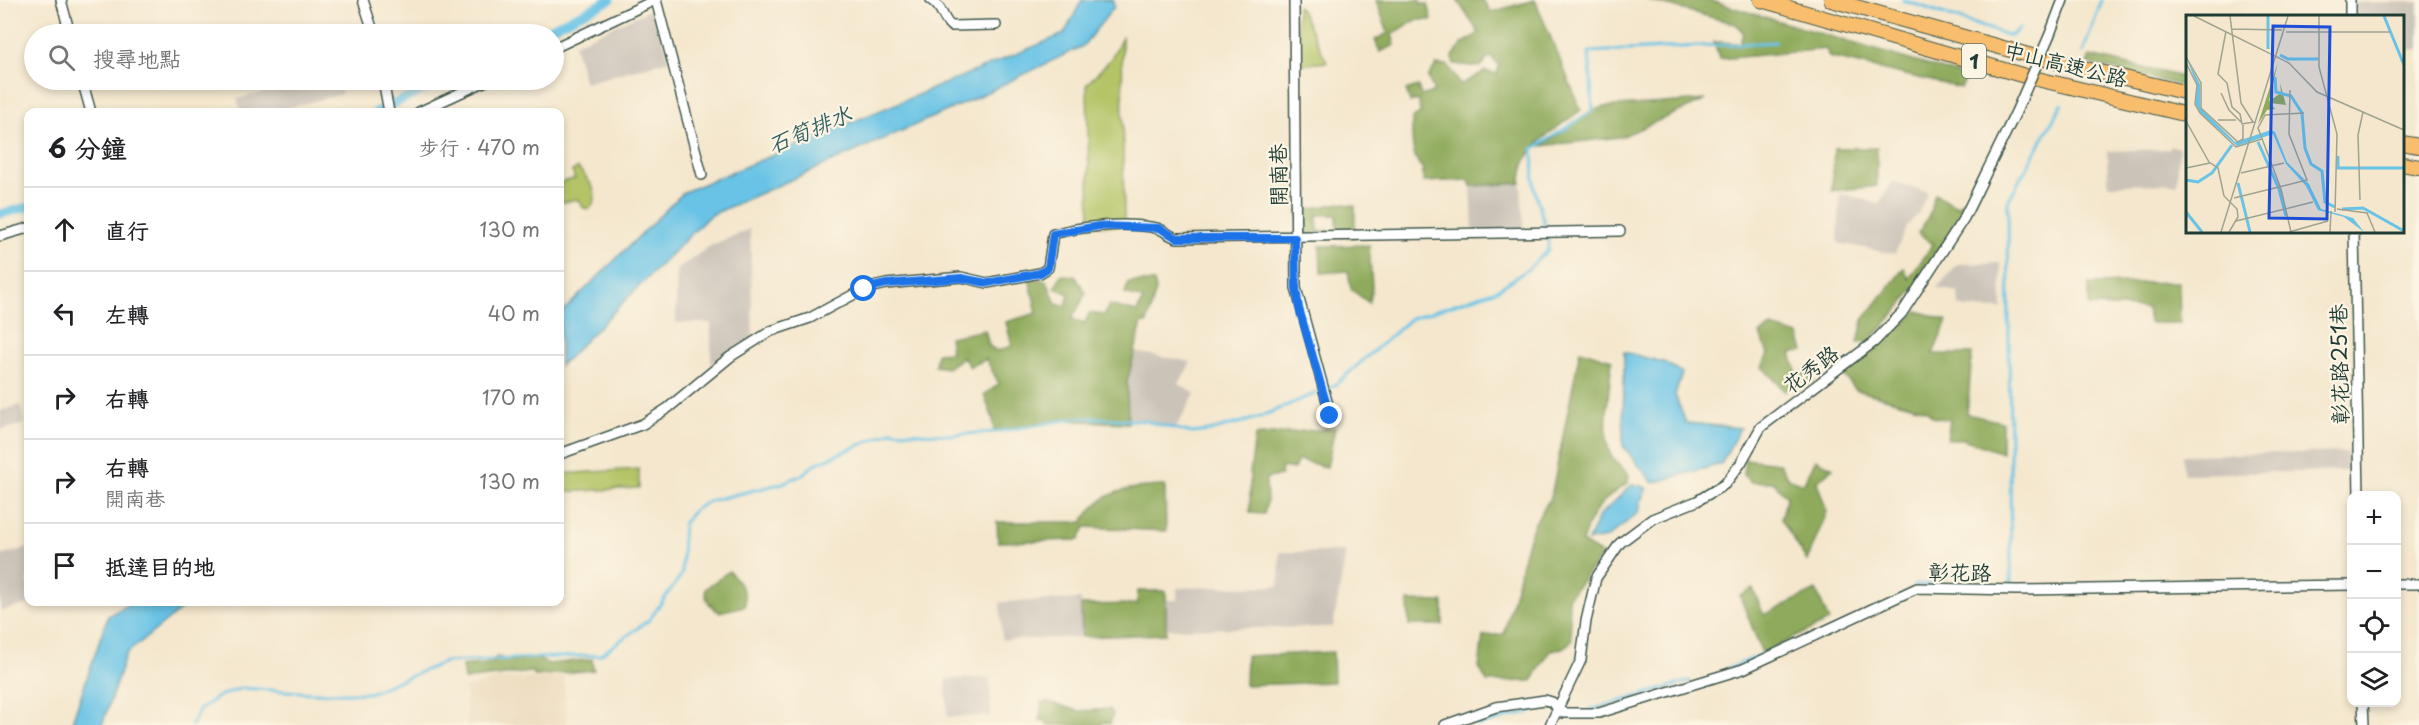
<!DOCTYPE html>
<html lang="zh-TW">
<meta charset="utf-8">
<style>
:root{--surface:#fff;--page:#f6f6f6;--text:#202124;--muted:#757577;--line:#e0e0e0}
body{margin:0;font-family:"Playpen Sans","LXGW WenKai TC",sans-serif;background:var(--page);color:var(--text)}
.controls{position:absolute;right:18px;bottom:18px;display:grid;overflow:hidden;border-radius:12px;box-shadow:0 3px 9px #0003}
.controls button{width:54px;height:54px;display:grid;place-items:center;padding:0;border:0;border-bottom:2px solid var(--line);background:var(--surface);color:var(--text);font:30px sans-serif}
.stop{position:absolute;width:18px;height:18px;margin:-14px;border:4px solid #1a73e8;border-radius:50%;background:#fff}
.stop.end{background:#1a73e8;border-color:#fff;box-shadow:0 2px 6px #0008}
.list{margin:0;padding:0;list-style:none}
h2{display:flex;justify-content:space-between;align-items:center;height:78px;margin:0;padding:0 24px;font-size:26px}
h2 small{font-size:20px;font-weight:400;color:var(--muted)}
.list li{display:grid;grid-template-columns:39px 1fr auto;gap:18px;align-items:center;box-sizing:border-box;height:84px;padding:0 24px;border-top:2px solid var(--line)}
.list b{display:block;font-size:22px;white-space:nowrap}
.list p{margin:0;font-size:20px;white-space:nowrap;color:var(--muted)}
.list em{font-size:20px;font-style:normal;color:var(--muted)}
.icon{flex:none;width:33px;height:33px;fill:none;stroke:currentColor;stroke-width:2;stroke-linecap:round;stroke-linejoin:round}
.map{position:relative;flex:none;width:2419px;height:725px;overflow:hidden}
.search{position:absolute;background:var(--surface);box-shadow:0 3px 9px #0003;left:24px;top:24px;width:540px;height:66px;display:flex;align-items:center;gap:15px;box-sizing:border-box;padding:0 21px;border-radius:33px;color:var(--muted);font-size:22px}
.panel{position:absolute;background:var(--surface);box-shadow:0 3px 9px #0003;left:24px;top:108px;width:540px;height:498px;border-radius:12px}
.map>svg:first-child{display:block}
.built{fill:#ead8ba}
.industrial{fill:#cac3b8}
.green{fill:#b4c466;stroke:#6a804d;stroke-width:1.5}
.forest{fill:#8faa5b;stroke:#577448;stroke-width:1.5}
.water{fill:#68c3e6;stroke:#44808d;stroke-width:1.5}
.lines{fill:none;stroke-linecap:round;stroke-linejoin:round}
.stream{stroke:#68c3e6;stroke-width:3}
.canal{stroke:#68c3e6;stroke-width:9}
.minor-casing{stroke:#3f564b;stroke-width:12}
.highway-casing{stroke:#3f564b;stroke-width:16}
.minor{stroke:#fff;stroke-width:9}
.highway{stroke:#f9be6d;stroke-width:14}
.minor-bridge-casing{stroke:#3f564b;stroke-width:12;stroke-linecap:butt}
.minor-bridge{stroke:#fff;stroke-width:9}
.route{stroke:#1a73e8;stroke-width:8}
.labels{text-anchor:middle;dominant-baseline:central;stroke-width:4.5;stroke-linejoin:round;paint-order:stroke}
.shield{fill:#fcf5e5;stroke:#617469;stroke-width:1.5}
.shield-label{font-size:20px;font-weight:bold;fill:#1f3d34}
.street-label{font-size:21px;fill:#1f3d34;stroke:#fcf5e5}
.water-label{font-size:22px;font-style:italic;fill:#315e60;stroke:#fcf5e5}
.inset-river{fill:none;stroke:#68c3e6;stroke-width:3}
.inset-road{fill:none;stroke:#9fa390;stroke-width:1.5}
.view{fill:#1d4ed8;fill-opacity:0.15;stroke:#1d4ed8;stroke-width:3}
.inset-edge{fill:none;stroke:#1f3d34;stroke-width:3}
</style>
<div class="map">
<svg width="2419" height="725" viewBox="0 0 2419 725">
<rect width="100%" height="100%" fill="#fcf5e5"/>
<filter id="ink" filterUnits="userSpaceOnUse"><feTurbulence type="fractalNoise" baseFrequency=".0167" numOctaves="2"/><feDisplacementMap in="SourceGraphic" scale="12" xChannelSelector="R" yChannelSelector="G"/><feConvolveMatrix kernelMatrix="1 2 1 2 8 2 1 2 1" color-interpolation-filters="sRGB"/></filter>
<filter id="wash" filterUnits="userSpaceOnUse"><feTurbulence type="fractalNoise" baseFrequency=".008" numOctaves="4" result="noise"/><feDisplacementMap in="SourceGraphic" scale="24" xChannelSelector="R" yChannelSelector="G"/><feGaussianBlur stdDeviation="1.35" result="paint"/><feColorMatrix in="noise" values="0 0 0 0 0 0 0 0 0 0 0 0 0 0 0 0 0 1.4 0 .05"/><feComposite in="paint" operator="in"/></filter>
<g filter="url(#wash)">
<rect width="100%" height="100%" fill="#f4e7cd"/>
<path class="built" d="M 564,676 L 567,725 L 465,725 L 467,724 L 465,688 L 496,679 Z"/>
<path class="industrial" d="M 2419,2 L 2419,49 L 2403,50 L 2402,16 L 2350,16 L 2350,3 Z
M 654,8 L 669,60 L 585,83 L 574,44 Z
M 312,80 L 375,80 L 341,89 L 342,94 L 272,112 L 241,112 L 237,99 Z
M 2171,146 L 2179,148 L 2177,184 L 2108,185 L 2107,151 L 2169,149 Z
M 1892,181 L 1928,192 L 1919,213 L 1907,226 L 1895,254 L 1838,243 L 1840,193 L 1879,204 Z
M 1521,183 L 1524,232 L 1473,233 L 1471,186 Z
M 750,229 L 753,338 L 711,364 L 711,323 L 676,323 L 676,270 L 710,246 Z
M 2001,263 L 2002,309 L 1965,308 L 1959,305 L 1958,292 L 1937,288 L 1958,264 Z
M 1134,352 L 1191,362 L 1179,384 L 1195,394 L 1174,430 L 1128,417 L 1127,382 Z
M 20,405 L 25,424 L 0,430 L 0,411 Z
M 2348,452 L 2349,471 L 2183,474 L 2183,455 Z
M 28,548 L 28,602 L 37,602 L 0,611 L 0,556 Z
M 1280,552 L 1346,552 L 1333,627 L 1166,629 L 1165,600 L 1177,600 L 1177,588 L 1279,586 Z
M 1081,599 L 1082,637 L 1002,640 L 1000,602 Z
M 990,678 L 991,716 L 947,717 L 946,679 Z"/>
<path class="green" d="M 1297,6 L 1300,8 L 1327,62 L 1296,65 Z
M 1122,38 L 1124,226 L 1090,225 L 1087,84 L 1110,60 Z
M 578,168 C 587,178 604,195 589,209 L 584,208 L 577,199 L 560,203 L 560,182 L 575,179 L 572,171 Z
M 639,469 L 639,488 L 560,492 L 560,474 Z"/>
<path class="forest" d="M 1376,0 L 1420,0 L 1421,4 L 1428,4 L 1432,20 L 1416,20 L 1392,34 L 1395,45 L 1380,52 L 1375,40 L 1388,33 Z
M 1457,0 L 1483,0 L 1491,12 L 1535,0 L 1581,110 C 1555,130 1521,146 1521,183 L 1471,186 L 1469,180 L 1423,182 L 1423,169 C 1410,157 1412,135 1412,118 L 1420,114 L 1419,100 L 1410,102 L 1406,90 L 1418,86 L 1421,96 L 1434,92 L 1428,77 L 1436,65 L 1448,65 L 1460,85 L 1485,71 L 1497,74 L 1499,65 L 1490,56 L 1480,67 L 1454,64 L 1452,58 L 1462,44 L 1479,33 Z
M 1647,0 L 1708,0 L 1967,77 L 1961,88 L 1829,57 L 1826,49 L 1719,59 L 1714,42 L 1740,43 L 1743,33 L 1736,24 Z
M 2090,56 L 2188,78 L 2188,87 L 2087,63 Z
M 1706,100 L 1621,137 L 1542,146 L 1591,111 L 1604,107 Z
M 1834,148 L 1877,148 L 1877,186 L 1832,191 Z
M 1935,194 L 1957,206 L 1964,200 L 1967,205 L 1904,303 L 1869,342 L 1858,343 L 1863,320 L 1904,268 L 1909,279 L 1933,244 L 1918,233 L 1929,216 Z
M 1340,203 L 1355,206 L 1355,237 L 1337,237 L 1337,215 L 1317,215 L 1318,231 L 1330,231 L 1299,234 L 1298,211 Z
M 1369,245 L 1372,286 L 1369,303 L 1351,289 L 1348,271 L 1321,273 L 1320,246 Z
M 1061,275 L 1075,276 L 1086,293 L 1072,319 L 1085,323 L 1089,313 L 1104,315 L 1109,305 L 1137,312 L 1143,299 L 1125,294 L 1128,282 L 1154,282 L 1156,290 L 1147,323 L 1142,323 L 1127,382 L 1128,423 L 1065,420 L 994,432 L 993,419 L 984,395 L 999,384 L 986,359 L 970,367 L 963,357 L 948,368 L 935,366 L 937,353 L 951,352 L 949,337 L 985,330 L 989,346 L 997,351 L 1012,346 L 1006,322 L 1037,313 L 1029,278 L 1047,281 L 1056,304 L 1066,306 L 1069,294 L 1055,288 Z
M 2179,282 L 2180,323 L 2149,323 L 2147,308 L 2089,306 L 2089,284 Z
M 1918,311 L 1947,321 L 1933,354 L 1972,354 L 1967,414 L 2002,422 L 2002,453 L 1963,439 L 1947,439 L 1950,420 L 1933,417 L 1925,409 L 1856,390 L 1844,376 Z
M 1771,327 L 1799,335 L 1804,351 L 1791,353 L 1797,374 L 1807,371 L 1813,382 L 1807,383 L 1800,377 L 1785,391 L 1762,367 L 1768,354 L 1760,334 Z
M 1580,350 L 1612,360 C 1610,383 1602,433 1610,454 C 1614,461 1623,469 1629,475 L 1628,483 C 1601,500 1591,511 1582,542 L 1600,553 L 1600,558 L 1568,598 L 1572,640 L 1565,647 L 1549,652 L 1532,681 L 1487,682 L 1479,667 L 1483,636 L 1504,634 L 1527,544 L 1534,524 L 1551,497 Z
M 1335,428 L 1327,467 L 1298,460 L 1294,469 L 1282,467 L 1281,476 L 1266,478 L 1267,502 L 1264,514 L 1250,513 L 1250,474 L 1255,436 Z
M 1745,459 L 1779,463 L 1788,478 L 1803,484 L 1816,459 L 1833,468 L 1817,482 L 1827,512 L 1807,561 L 1781,519 L 1787,497 L 1773,482 L 1751,482 L 1743,475 Z
M 1165,486 L 1166,531 L 1085,527 L 1079,540 L 998,542 L 997,522 L 1083,522 C 1100,489 1131,487 1165,486 Z
M 729,571 C 738,581 747,591 745,606 L 719,612 C 710,606 705,601 705,589 Z
M 1753,589 L 1764,615 L 1816,590 L 1829,621 L 1762,653 L 1740,596 Z
M 1138,591 L 1166,591 L 1166,634 L 1082,637 L 1081,605 L 1137,604 Z
M 1408,601 L 1443,602 L 1443,625 L 1409,625 Z
M 1333,652 L 1334,682 L 1245,685 L 1246,656 Z
M 496,657 L 511,660 L 536,658 L 549,664 L 592,659 L 594,670 L 535,676 L 532,672 L 464,680 L 462,666 L 493,663 Z
M 1048,702 L 1079,711 L 1109,709 L 1113,714 L 1110,724 L 1105,722 L 1099,725 L 1048,725 L 1045,720 L 1040,720 L 1041,703 Z"/>
<path class="water" d="M 1082,0 L 1113,0 L 1114,7 L 1083,46 L 969,101 L 709,216 L 560,366 L 560,314 L 684,192 L 1064,34 Z
M 1624,352 L 1666,363 L 1682,373 L 1675,395 L 1686,423 L 1740,428 L 1721,464 L 1653,483 L 1623,446 Z
M 1633,484 L 1647,488 L 1641,501 L 1639,512 L 1607,538 L 1588,541 L 1599,516 Z
M 132,602 L 190,602 L 126,654 L 102,725 L 71,725 L 108,616 Z"/>
<g class="lines">
<path class="stream" d="M 1903,0 L 2010,36 L 2019,29
M 2083,52 L 2102,0
M 1914,585 L 1940,584
M 2011,587 L 2008,201 L 2062,104
M 1725,670 L 1774,650
M 1590,710 L 1690,681
M 192,725 L 199,710 L 219,696 L 242,688 L 314,693 L 369,693 L 445,662 L 600,655 L 649,620 L 682,574 L 683,524 L 694,510 L 709,501 L 780,484 L 802,475 L 815,464 L 893,431 L 949,435 L 995,432 L 1078,418 L 1098,418 L 1146,421 L 1192,433 L 1210,431 L 1257,418 L 1335,385 L 1410,319 L 1497,290 L 1527,270 L 1548,250 L 1548,237 L 1534,188 L 1533,149 L 1593,111 L 1589,52 L 1776,42
M 1478,725 L 1545,708"/>
<path class="canal" d="M 538,34 L 610,0
M 376,112 L 445,80
M 0,214 L 28,207"/>
</g>
</g>
<g filter="url(#ink)">
<g class="lines">
<g class="minor-casing">
<path id="minor" d="M 61,0 L 70,34
M 363,0 L 374,34
M 656,0 L 702,175
M 931,0 C 943,7 942,19 951,26 L 996,25
M 1294,0 L 1296,288 L 1331,416
M 2350,0 L 2350,16
M 2050,34 L 2063,0
M 554,48 L 655,0
M 82,80 L 91,112
M 383,80 L 389,112
M 419,112 L 488,80
M 2354,231 L 2359,496
M 0,236 L 28,228
M 560,454 L 643,424 L 668,408 L 730,357 L 771,331 L 810,318 L 864,289 L 886,284 L 961,277 L 987,283 L 1040,273 L 1048,268 L 1053,234 C 1082,226 1126,222 1156,228 C 1163,229 1169,236 1177,238 L 1620,231
M 2396,584 L 2419,584
M 2363,702 L 2364,725
M 1445,725 L 1496,707 L 1545,700 L 1552,702 L 1563,713 L 1599,713 L 1743,669 L 1917,588 L 2017,590 L 2352,585
M 1550,725 L 1581,660 L 1586,621 L 1596,578 L 1620,543 L 1652,519 L 1697,501 L 1725,484 L 1741,463 L 1761,427 L 1874,342 L 1902,313 L 1964,218 L 2016,112"/>
</g>
<g class="highway-casing">
<path id="highway" d="M 1761,0 L 2025,76 L 2188,115
M 1831,0 L 2032,56 L 2188,93
M 2402,143 L 2419,146
M 2402,164 L 2419,167"/>
</g>
<use href="#minor" class="minor"/>
<use href="#highway" class="highway"/>
<g class="minor-bridge-casing">
<path id="minor-bridge" d="M 2016,112 L 2050,34"/>
</g>
<use href="#minor-bridge" class="minor-bridge"/>
</g>
</g>
<g class="lines" filter="url(#ink)">
<path class="route" d="M 864,289 L 886,284 L 961,278 L 987,283 L 1040,273 L 1048,268 L 1053,234 L 1099,226 L 1159,228 L 1177,238 L 1295,238 L 1296,288 L 1299,308 L 1330,416"/>
</g>
<g class="labels">
<rect class="shield" x="1962" y="44" width="24" height="34" rx="4.5"/>
<g class="shield-label">
<text x="1974" y="61">1</text>
</g>
<g class="street-label">
<text transform="translate(2066 63) rotate(14)">中山高速公路</text>
<text transform="translate(1277 175) rotate(-91)">開南巷</text>
<text transform="translate(2338 364) rotate(-91)">彰花路251巷</text>
<text transform="translate(1810 368) rotate(-37)">花秀路</text>
<text transform="translate(1960 571) rotate(1)">彰花路</text>
</g>
<g class="water-label">
<text transform="translate(809 128) rotate(-23)">石筍排水</text>
</g>
</g>
<g transform="translate(2186 15)">
<rect width="218" height="218" fill="#f4e7cd"/>
<path d="M 92,47 L 83,86 L 95,78 L 94,68 L 100,90 L 84,88 L 89,94 L 81,95 L 72,109 Z" fill="#8faa5b"/>
<path d="M 0,42 L 14,69 L 14,92 L 49,127 L 85,115 L 89,117 L 101,147 L 123,169 L 135,194 L 167,203 L 178,217 L 158,202 L 132,195 L 120,171 L 100,149 L 87,119 L 51,131 L 14,98 L 9,90 L 11,70 Z" fill="#68c3e6"/>
<path class="inset-river" d="M 82,1 L 82,34M 198,1 L 218,50M 94,40 L 102,44 L 132,44M 89,62 L 90,77 L 105,81 L 116,98 L 119,133 L 125,149 L 136,156 L 139,187 L 149,192M 72,127 L 93,174 L 100,201M 152,141 L 152,153 L 218,153M 0,165 L 12,167 L 26,158 L 46,130M 52,168 L 64,217M 156,194 L 177,193 L 218,216M 0,197 L 16,217"/>
<path class="inset-road" d="M 8,1 L 103,48 L 131,77 L 218,115M 44,1 L 55,88 L 67,107M 133,1 L 133,52 L 151,119 L 149,197M 46,14 L 96,15M 40,16 L 32,59 L 41,68 L 46,92 L 54,99 L 56,109 L 68,107M 100,17 L 204,17M 0,42 L 15,68 L 15,93 L 52,127 L 57,124 L 57,110M 0,48 L 11,70 L 9,89 L 14,98 L 50,132 L 76,124M 35,78 L 43,95 L 55,107M 32,105 L 50,105M 0,106 L 23,147 L 32,153 L 38,181 L 51,194 L 52,202 L 43,217M 0,153 L 24,148M 55,158 L 98,148M 48,183 L 121,165 L 103,119 L 104,75M 174,185 L 172,120 L 177,97M 151,194 L 181,198 L 189,217M 50,206 L 127,187M 35,217 L 102,1M 103,217 L 142,206M 105,217 L 95,174 L 72,113 L 79,100 L 118,98M 144,217 L 145,196"/>
<path class="view" d="M 87,11 L 144,12 L 141,204 L 83,203 Z"/>
<rect width="218" height="218" class="inset-edge"/>
</g>
</svg>
<div class="controls">
<button>+</button>
<button>−</button>
<button><svg class="icon" aria-label="locate" viewBox="0 0 24 24"><circle cx="12" cy="12" r="6"/><path d="M12 2v4M12 18v4M2 12h4M18 12h4"/></svg></button>
<button><svg class="icon" aria-label="layers" viewBox="0 0 24 24"><path d="M12 4l9 5-9 5-9-5zM3 14l9 5 9-5"/></svg></button>
</div>
<div class="stop" style="left:864px;top:289px"></div>
<div class="stop end" style="left:1330px;top:416px"></div>
<div class="search"><svg class="icon" aria-label="search" viewBox="0 0 24 24"><circle cx="10" cy="10" r="6"/><path d="M15 15l6 6"/></svg>搜尋地點</div>
<section class="panel">
<h2>6 分鐘<small>步行 · 470 m</small></h2>
<ul class="list">
<li><svg class="icon" aria-label="ahead" viewBox="0 0 24 24"><path d="M12 20V5M6 11l6-6 6 6"/></svg><div><b>直行</b></div><em>130 m</em></li>
<li><svg class="icon" aria-label="left" viewBox="0 0 24 24"><path d="M17 20v-9H6M10 6l-5 5 5 5"/></svg><div><b>左轉</b></div><em>40 m</em></li>
<li><svg class="icon" aria-label="right" viewBox="0 0 24 24"><path d="M7 20v-9h11M14 6l5 5-5 5"/></svg><div><b>右轉</b></div><em>170 m</em></li>
<li><svg class="icon" aria-label="right" viewBox="0 0 24 24"><path d="M7 20v-9h11M14 6l5 5-5 5"/></svg><div><b>右轉</b><p>開南巷</p></div><em>130 m</em></li>
<li><svg class="icon" aria-label="arrive" viewBox="0 0 24 24"><path d="M6 21V4h12l-3 4 3 4H6"/></svg><div><b>抵達目的地</b></div></li>
</ul>
</section>
</div>
